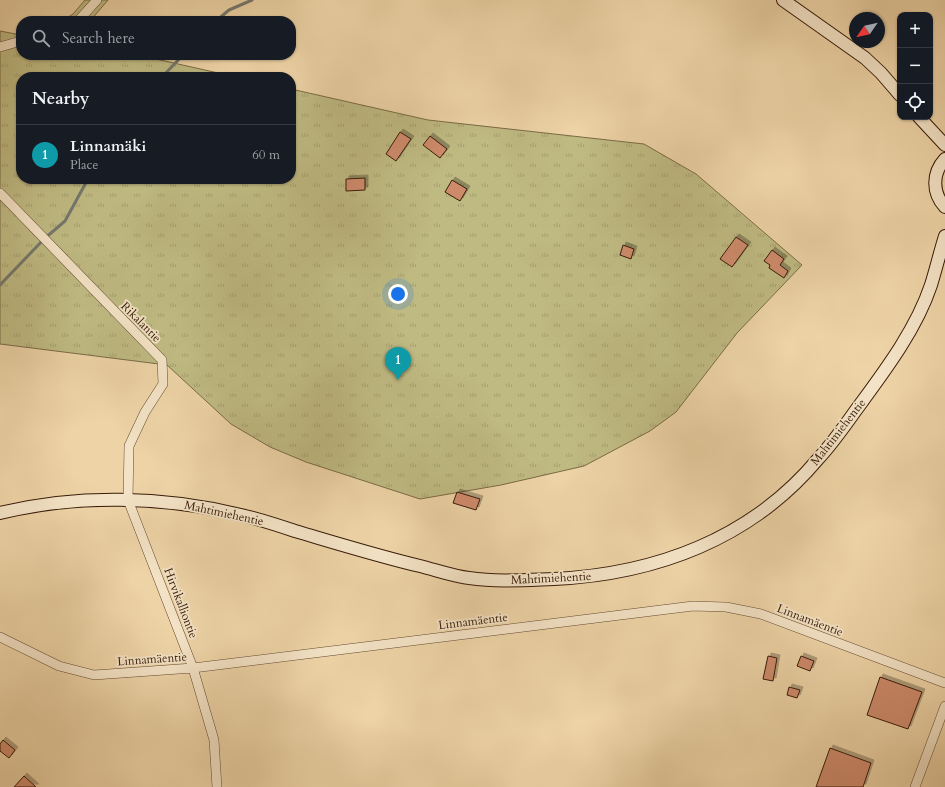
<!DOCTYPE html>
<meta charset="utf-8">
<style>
:root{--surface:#171b24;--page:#20242c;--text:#f1f3f6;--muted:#9ea1a6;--line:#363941;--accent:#0b8043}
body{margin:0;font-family:Cardo,serif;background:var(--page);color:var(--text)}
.controls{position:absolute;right:12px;top:12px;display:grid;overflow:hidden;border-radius:8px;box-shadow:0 1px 3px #0004}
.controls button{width:36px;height:36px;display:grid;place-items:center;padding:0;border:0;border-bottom:1px solid var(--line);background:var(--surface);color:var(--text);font:20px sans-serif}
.compass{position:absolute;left:849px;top:12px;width:36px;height:36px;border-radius:50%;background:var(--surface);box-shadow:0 1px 3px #0004;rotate:236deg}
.you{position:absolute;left:398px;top:294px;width:14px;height:14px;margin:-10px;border:3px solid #fff;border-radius:50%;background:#1a73e8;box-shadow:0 0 0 6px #1a73e833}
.badge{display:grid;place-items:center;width:26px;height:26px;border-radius:50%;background:var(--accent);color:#fff;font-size:13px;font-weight:700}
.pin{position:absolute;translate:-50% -33px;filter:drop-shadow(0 1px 2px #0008)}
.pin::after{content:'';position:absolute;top:21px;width:14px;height:12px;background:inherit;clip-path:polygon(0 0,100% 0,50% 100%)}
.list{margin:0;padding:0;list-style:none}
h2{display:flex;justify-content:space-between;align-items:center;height:52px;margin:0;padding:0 16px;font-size:17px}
h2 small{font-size:13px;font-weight:400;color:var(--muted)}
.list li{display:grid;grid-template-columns:26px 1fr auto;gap:12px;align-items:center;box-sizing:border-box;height:60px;padding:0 16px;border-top:1px solid var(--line)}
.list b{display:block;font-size:15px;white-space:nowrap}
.list p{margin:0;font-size:13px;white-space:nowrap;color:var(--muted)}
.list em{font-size:13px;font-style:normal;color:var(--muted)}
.icon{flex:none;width:22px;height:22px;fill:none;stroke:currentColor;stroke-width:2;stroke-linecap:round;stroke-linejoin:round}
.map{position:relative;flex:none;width:945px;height:787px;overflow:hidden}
.search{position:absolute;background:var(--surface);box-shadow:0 1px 3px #0004;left:16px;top:16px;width:280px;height:44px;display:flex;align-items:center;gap:10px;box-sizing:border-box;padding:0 14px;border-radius:16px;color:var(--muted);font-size:15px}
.panel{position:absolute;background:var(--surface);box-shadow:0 1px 3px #0004;left:16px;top:72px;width:280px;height:112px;border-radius:16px}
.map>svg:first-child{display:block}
.green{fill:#bfba82;stroke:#7b6a45}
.park{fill:url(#park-tufts);stroke:#7b6a45}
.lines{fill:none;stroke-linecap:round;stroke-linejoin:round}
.stream{stroke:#74786d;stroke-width:3}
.building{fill:#ce8b6c;stroke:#371b08;filter:url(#shadow)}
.street-casing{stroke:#644930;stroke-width:10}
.secondary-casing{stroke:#371b08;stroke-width:14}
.street{stroke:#f3e2c5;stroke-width:9}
.secondary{stroke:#f3e2c5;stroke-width:12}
.labels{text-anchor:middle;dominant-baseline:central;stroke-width:3.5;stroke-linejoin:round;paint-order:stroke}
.street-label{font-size:12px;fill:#371b08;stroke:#f3e2c5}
</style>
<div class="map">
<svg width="945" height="787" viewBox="0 0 945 787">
<defs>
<pattern id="park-tufts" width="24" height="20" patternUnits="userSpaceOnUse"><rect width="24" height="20" fill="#bfba82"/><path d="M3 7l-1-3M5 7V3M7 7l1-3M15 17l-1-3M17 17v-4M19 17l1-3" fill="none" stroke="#a59f6f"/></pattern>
<filter id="shadow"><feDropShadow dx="3" dy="-3" stdDeviation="0" flood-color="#0004"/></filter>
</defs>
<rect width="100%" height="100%" fill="#edd3a6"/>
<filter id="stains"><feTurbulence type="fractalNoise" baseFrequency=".005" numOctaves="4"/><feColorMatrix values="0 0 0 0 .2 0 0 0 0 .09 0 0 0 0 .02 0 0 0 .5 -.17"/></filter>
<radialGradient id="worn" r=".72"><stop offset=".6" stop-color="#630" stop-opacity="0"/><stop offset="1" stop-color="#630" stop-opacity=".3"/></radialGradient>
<path class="green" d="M 85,0 L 108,0 L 90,21 L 62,21 L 73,14 Z"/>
<path class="park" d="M 0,31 L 21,35 L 21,55 L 138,55 L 236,77 L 21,77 L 21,179 L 291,179 L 291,89 L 428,120 L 644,144 L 696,174 L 802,265 L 737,333 L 676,412 L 650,431 L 584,466 L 501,485 L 420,499 L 306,462 L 270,447 L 231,424 L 167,365 L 0,344 Z"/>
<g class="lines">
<path class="stream" d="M 216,21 L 229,10 L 252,0
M 162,77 L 183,55
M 0,285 L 44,239 L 65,221 L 88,179"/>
</g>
<path class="building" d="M 400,132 L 411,139 L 396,161 L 386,154 Z
M 430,136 L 447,149 L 440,158 L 423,145 Z
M 365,178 L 365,190 L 346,191 L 346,179 Z
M 452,180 L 467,189 L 460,201 L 445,192 Z
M 736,237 L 748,245 L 732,267 L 720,259 Z
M 623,245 L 634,249 L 631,259 L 620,255 Z
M 772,250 L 784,259 L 780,265 L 788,271 L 784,278 L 769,268 L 770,265 L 764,261 Z
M 457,492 L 480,499 L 476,510 L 453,503 Z
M 768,656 L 777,658 L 773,681 L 763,679 Z
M 801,656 L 814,661 L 810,671 L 797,666 Z
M 880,677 L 922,692 L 908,729 L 867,715 Z
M 789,687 L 800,690 L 797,698 L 787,695 Z
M 3,740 L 15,750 L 9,758 L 0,751 L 0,744 Z
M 830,748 L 871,763 L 863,787 L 816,787 Z
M 24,776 L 36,787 L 14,787 Z"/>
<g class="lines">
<g class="street-casing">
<path id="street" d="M 78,21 L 97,0
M 0,47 L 21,41
M 0,193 L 162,360 L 163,384 L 145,412 L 129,446 L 128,500 L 193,668 L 214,740 L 217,787
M 0,637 L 59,666 L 94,675 L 193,668 L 693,606 L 726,607 L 761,614 L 945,683
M 915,787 L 945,706"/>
</g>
<g class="secondary-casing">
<path id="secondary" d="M 783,0 L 865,58 L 881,73 L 900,95
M 919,117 L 945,145
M 945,159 C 932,173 932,193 945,207
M 0,513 C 78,494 163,496 241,515 C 259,519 277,525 295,531 C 336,543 378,556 420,566 C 436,570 453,576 469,578 C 497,582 525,580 554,579 C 656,574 751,539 818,459 C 832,444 844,427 856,410 C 884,372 916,330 931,285 C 936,269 940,252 945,236"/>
</g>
<use href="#street" class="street"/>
<use href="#secondary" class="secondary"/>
</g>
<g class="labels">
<g class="street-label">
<text transform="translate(141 322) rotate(45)">Rikalantie</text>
<text transform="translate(838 432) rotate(-52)">Mahtimiehentie</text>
<text transform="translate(224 513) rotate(12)">Mahtimiehentie</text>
<text transform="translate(551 578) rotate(-3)">Mahtimiehentie</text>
<text transform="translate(181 603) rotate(69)">Hirvikalliontie</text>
<text transform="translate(810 620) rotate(21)">Linnamäentie</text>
<text transform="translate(473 621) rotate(-7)">Linnamäentie</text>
<text transform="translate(152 659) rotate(-4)">Linnamäentie</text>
</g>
</g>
<rect width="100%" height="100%" filter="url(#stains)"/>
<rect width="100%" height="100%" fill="url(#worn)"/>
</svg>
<div class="controls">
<button>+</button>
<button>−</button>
<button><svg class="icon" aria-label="locate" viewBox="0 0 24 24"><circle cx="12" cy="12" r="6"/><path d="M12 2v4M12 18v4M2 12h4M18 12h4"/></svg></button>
</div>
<svg class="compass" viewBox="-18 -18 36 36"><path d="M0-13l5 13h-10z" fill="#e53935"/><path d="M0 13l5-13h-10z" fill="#9ea1a6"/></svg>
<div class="you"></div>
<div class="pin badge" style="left:398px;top:380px;background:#0f9aa8">1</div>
<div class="search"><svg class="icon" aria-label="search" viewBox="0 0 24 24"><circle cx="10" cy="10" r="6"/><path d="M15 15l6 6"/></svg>Search here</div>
<section class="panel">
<h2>Nearby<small></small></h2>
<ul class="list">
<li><span class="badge" style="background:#0f9aa8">1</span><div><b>Linnamäki</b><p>Place</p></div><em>60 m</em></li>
</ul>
</section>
</div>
